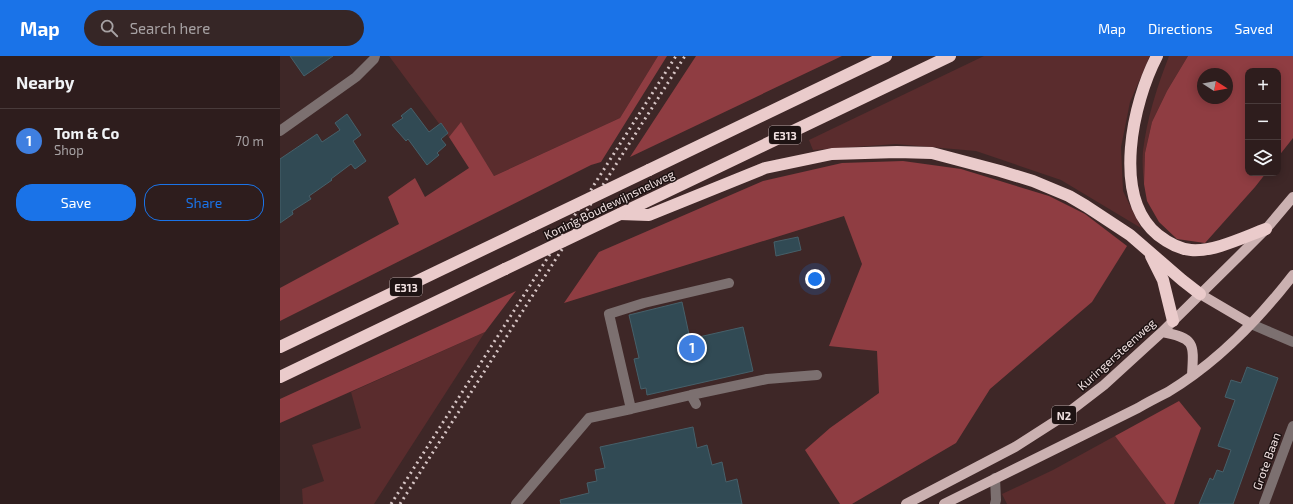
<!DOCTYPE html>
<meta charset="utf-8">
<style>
:root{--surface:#2e1d1d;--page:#362626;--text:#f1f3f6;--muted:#a7a2a4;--line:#493b3b;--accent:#1a73e8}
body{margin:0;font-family:"Exo 2",sans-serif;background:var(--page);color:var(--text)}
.controls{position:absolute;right:12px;top:12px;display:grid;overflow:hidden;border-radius:8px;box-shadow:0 2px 10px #0003}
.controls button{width:36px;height:36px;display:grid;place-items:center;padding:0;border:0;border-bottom:1px solid var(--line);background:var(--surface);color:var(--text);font:20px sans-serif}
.compass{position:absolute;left:917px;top:12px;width:36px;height:36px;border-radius:50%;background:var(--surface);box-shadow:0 2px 10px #0003;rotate:101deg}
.you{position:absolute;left:535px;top:223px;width:14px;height:14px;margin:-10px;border:3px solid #fff;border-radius:50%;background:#1a73e8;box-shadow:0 0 0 6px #1a73e833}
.badge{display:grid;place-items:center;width:26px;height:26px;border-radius:50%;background:var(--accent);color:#fff;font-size:13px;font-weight:700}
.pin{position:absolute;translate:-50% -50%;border:2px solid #fff;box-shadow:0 1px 4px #0006}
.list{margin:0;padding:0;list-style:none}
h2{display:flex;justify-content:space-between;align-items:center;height:52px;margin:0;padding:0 16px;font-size:17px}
h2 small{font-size:13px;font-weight:400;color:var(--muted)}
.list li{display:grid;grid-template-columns:26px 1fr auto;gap:12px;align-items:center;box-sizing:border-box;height:64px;padding:0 16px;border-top:1px solid var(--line)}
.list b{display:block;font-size:15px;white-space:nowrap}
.list p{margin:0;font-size:13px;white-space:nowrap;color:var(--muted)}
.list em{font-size:13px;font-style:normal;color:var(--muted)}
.actions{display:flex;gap:8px;padding:12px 16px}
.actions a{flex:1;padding:9px 0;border:1px solid var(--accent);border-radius:16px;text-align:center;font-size:14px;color:var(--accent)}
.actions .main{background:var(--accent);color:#fff}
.icon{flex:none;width:22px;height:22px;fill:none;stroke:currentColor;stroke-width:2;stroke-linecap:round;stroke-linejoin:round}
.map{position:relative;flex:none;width:1013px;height:448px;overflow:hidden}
header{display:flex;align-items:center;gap:24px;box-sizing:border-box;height:56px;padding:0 20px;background:var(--accent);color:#fff}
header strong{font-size:19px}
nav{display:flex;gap:22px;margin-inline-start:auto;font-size:14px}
.search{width:280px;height:36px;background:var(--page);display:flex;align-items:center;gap:10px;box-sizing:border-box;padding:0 14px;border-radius:22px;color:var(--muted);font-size:15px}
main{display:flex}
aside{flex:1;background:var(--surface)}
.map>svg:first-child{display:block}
.green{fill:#5a2c2d}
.forest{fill:#8f3d42;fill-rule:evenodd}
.building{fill:#314a54;stroke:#46606a}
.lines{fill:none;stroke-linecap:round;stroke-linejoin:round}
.minor{stroke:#7c7070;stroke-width:10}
.major{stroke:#cbb1b1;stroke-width:10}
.highway{stroke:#eacbcb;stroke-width:12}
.rail{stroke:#d7c6c6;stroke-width:3;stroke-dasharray:2 4;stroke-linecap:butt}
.highway-bridge{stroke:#eacbcb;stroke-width:12}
.labels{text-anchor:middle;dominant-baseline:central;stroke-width:3;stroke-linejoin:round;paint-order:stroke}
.shield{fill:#1e1313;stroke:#b1a2a2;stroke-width:1}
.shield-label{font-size:11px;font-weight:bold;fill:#f0e0e0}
.street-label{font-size:12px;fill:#f0e0e0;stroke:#1e1313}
</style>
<header>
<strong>Map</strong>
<div class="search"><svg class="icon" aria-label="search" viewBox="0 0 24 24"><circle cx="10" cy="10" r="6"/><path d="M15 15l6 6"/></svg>Search here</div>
<nav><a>Map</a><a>Directions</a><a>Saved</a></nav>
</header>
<main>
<aside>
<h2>Nearby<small></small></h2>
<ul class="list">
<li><span class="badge" style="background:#3f7fe0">1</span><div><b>Tom &amp; Co</b><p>Shop</p></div><em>70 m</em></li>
</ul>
<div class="actions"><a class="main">Save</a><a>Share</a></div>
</aside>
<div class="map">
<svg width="1013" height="448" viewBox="0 0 1013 448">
<rect width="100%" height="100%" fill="#3e2727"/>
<path class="green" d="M 109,0 L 378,0 L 340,62 L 214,120 L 181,67 L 169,81 Z
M 704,0 L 870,0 L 850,46 L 841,91 L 843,135 L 861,172 L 781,124 L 696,95 L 616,88 L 533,94 L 529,84 Z
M 889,0 L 908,0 L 887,35 L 872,66 L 865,97 L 864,128 C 863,117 862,106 863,95 C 867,62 877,31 889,0 Z
M 205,276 L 94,448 L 23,448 L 22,433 L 44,425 L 32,389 L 81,372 L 71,336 Z
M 835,380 L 886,448 L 727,448 L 722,438 L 773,414 Z"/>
<path class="forest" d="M 378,0 L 387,0 L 321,106 L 311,109 L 0,265 L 0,232 L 119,168 L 108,141 L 135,122 L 145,141 L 189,112 L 169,81 L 181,66 L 214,120 L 340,62 Z
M 416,0 L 562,0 L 350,101 Z
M 908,0 L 1013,0 L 1013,82 L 998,101 L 998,15 L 968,15 L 968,117 L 986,117 L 975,131 L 925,187 L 897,183 L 879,166 L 867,145 L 864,128 L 865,97 L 872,66 L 887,35 ZM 923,18 L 947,18 L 947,42 L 923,42 Z
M 623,105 L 681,113 L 769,140 L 805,158 L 847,190 L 812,246 L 710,333 L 676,387 L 572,448 L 560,448 L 525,394 L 550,372 L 599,337 L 597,295 L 549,290 L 582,208 L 564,160 L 284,247 L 319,196 L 483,125 L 562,107 Z
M 236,235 L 205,276 L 0,367 L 0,343 Z
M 899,345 L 921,372 L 894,448 L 886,448 L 835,380 Z"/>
<path class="building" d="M 10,0 L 53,0 L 24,20 Z
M 131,52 L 149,76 L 161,67 L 168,77 L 161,83 L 166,89 L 157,97 L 159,99 L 147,109 L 128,83 L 126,85 L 112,69 L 123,62 L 121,60 Z
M 67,58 L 81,79 L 73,85 L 86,105 L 75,113 L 71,108 L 51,123 L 52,124 L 29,140 L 31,143 L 12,155 L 13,158 L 0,167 L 0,103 L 37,78 L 42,86 L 60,74 L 55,67 Z
M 518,181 L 521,194 L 496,200 L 494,186 Z
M 402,246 L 410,283 L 463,271 L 473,315 L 367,339 L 366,332 L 361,333 L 354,303 L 359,302 L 349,259 Z
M 967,311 L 998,322 L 953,448 L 919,448 L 930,422 L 933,424 L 937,414 L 943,416 L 951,394 L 938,390 L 955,344 L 945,341 L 951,324 L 961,327 Z
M 413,371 L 417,392 L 427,389 L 432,409 L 442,406 L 446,426 L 457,423 L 462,448 L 281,448 L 280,444 L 309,437 L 307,427 L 317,425 L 315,414 L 325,412 L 320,391 Z"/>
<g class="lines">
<path class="minor" d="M 0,75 L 76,21 L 94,3 L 95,0
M 971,268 L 1013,286
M 411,339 L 487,323 L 537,319
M 416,348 L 411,339 L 351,353 L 329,258 L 364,247 L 449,227
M 715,422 L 716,444 L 715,448
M 236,448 L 309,362 L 351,353
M 984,448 L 1013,370"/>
<path class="major" d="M 920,238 L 971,268
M 882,276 C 915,282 914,287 912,319
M 626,448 L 735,391 L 785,359 L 824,329 L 882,276 L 957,202 L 986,173 L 1013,141
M 664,448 L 858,352 C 868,346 878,341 888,336 C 936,307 979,263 1013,219"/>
<path class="highway" d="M 877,0 C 853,46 831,141 878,179 C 887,186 899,193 911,194 C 934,196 964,181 986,173
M 369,114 L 606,0
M 342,157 L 670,0
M 340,158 L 369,159 L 485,112 L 552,98 L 617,96 L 652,97 L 720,115 L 753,125 L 789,140 L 806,150 L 850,179 L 902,224 L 920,238
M 871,200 L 883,224 L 893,265
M 0,291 L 252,170
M 0,321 L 225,213"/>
<path class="rail" d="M 111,448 L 396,0
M 120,448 L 405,0"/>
<path class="highway-bridge" d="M 252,170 L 369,114
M 225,213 L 340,158"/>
</g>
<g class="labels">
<g class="shield">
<rect x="489" y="70" width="32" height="18" rx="3"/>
<rect x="110" y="222" width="32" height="18" rx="3"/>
<rect x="772" y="350" width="24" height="18" rx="3"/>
</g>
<g class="shield-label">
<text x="505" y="79">E313</text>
<text x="126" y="231">E313</text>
<text x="784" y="359">N2</text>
</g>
<g class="street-label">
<text transform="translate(329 148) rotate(-26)">Koning Boudewijnsnelweg</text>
<text transform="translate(836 298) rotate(-42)">Kuringersteenweg</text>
<text transform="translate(986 405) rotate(-70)">Grote Baan</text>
</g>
</g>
</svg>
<div class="controls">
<button>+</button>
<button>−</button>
<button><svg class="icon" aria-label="layers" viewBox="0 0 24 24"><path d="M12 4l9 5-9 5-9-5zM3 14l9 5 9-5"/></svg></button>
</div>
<svg class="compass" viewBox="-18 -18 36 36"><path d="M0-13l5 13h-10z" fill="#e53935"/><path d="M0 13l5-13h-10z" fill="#a7a2a4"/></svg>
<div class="you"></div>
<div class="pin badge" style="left:412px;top:292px;background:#3f7fe0">1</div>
</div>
</main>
